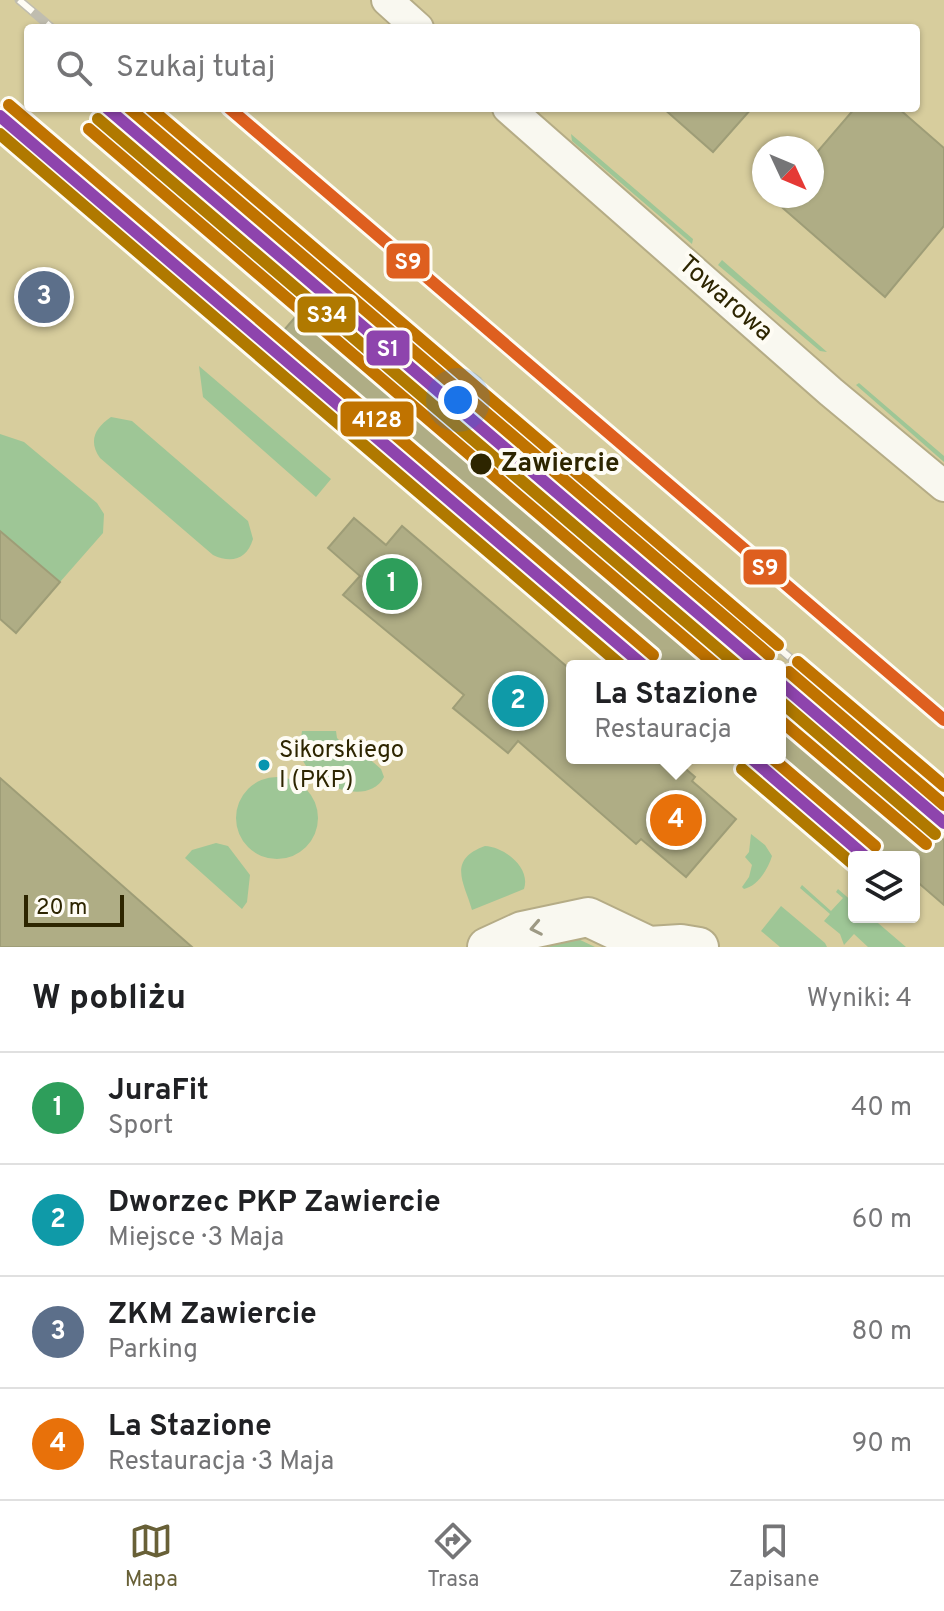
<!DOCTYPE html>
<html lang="pl">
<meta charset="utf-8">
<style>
:root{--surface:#fff;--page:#f6f6f6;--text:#202124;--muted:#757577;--line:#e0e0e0;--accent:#686037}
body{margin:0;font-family:Overpass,sans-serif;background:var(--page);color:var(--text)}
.controls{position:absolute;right:24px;bottom:24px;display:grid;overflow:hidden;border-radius:8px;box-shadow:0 2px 6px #0004}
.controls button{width:72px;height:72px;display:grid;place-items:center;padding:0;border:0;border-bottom:2px solid var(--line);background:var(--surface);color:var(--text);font:40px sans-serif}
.compass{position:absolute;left:752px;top:136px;width:72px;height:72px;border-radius:50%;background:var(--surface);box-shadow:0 2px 6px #0004;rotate:134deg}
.scale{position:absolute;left:24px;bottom:20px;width:100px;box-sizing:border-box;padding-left:8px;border:4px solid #2d2500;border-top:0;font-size:22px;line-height:28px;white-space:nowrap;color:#2d2500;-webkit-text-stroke:6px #fefcf4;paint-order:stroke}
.you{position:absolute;left:458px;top:400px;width:28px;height:28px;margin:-20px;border:6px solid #fff;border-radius:50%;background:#1a73e8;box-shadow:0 0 0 12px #1a73e833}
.badge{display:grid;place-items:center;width:52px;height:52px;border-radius:50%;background:var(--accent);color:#fff;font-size:26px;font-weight:700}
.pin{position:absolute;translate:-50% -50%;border:4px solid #fff;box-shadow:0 2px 8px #0006}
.popup{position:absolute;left:566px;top:660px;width:220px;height:104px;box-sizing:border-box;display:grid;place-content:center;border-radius:8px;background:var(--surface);filter:drop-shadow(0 2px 6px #0005);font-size:26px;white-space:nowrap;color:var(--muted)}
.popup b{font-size:30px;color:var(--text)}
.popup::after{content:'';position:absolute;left:50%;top:100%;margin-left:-16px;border:16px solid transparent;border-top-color:var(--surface)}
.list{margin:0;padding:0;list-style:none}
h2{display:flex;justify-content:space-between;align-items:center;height:104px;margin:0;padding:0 32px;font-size:34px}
h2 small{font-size:26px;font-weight:400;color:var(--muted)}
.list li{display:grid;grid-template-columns:52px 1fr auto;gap:24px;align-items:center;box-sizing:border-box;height:112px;padding:0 32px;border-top:2px solid var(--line)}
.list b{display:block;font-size:30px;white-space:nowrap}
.list p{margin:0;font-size:26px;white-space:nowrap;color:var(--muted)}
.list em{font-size:26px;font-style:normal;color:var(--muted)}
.icon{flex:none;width:44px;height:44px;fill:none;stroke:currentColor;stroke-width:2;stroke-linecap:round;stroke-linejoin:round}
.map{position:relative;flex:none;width:944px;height:947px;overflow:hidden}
.search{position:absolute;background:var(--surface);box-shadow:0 2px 6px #0004;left:24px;right:24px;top:24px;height:88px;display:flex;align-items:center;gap:20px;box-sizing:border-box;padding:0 28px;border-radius:8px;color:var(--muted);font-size:30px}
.sheet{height:552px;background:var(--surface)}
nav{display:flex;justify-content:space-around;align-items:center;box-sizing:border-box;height:112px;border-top:2px solid var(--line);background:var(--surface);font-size:22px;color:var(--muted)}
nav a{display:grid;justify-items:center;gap:4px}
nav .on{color:var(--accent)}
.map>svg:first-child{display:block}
.green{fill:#9ec696}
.building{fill:#afad85;stroke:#9e9d77;stroke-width:2}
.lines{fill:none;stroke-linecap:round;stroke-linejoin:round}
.minor-casing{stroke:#b5ac86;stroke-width:34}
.tertiary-casing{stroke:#b5ac86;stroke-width:42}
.minor{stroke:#f9f8f0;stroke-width:30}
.tertiary{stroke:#f9f8f0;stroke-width:38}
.rail-casing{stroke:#c0bdaf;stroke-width:9}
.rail{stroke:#fefcf4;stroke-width:6;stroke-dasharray:18;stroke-linecap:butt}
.rail-1-casing{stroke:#fefcf4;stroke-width:18}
.rail-2-casing{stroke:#fefcf4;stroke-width:18}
.rail-3-casing{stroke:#fefcf4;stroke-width:18}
.rail-4-casing{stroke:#fefcf4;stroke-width:18}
.rail-5-casing{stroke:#fefcf4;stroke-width:18}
.rail-6-casing{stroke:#fefcf4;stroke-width:18}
.rail-1{stroke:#8e44ad;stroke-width:12}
.rail-2{stroke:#b07900;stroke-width:12}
.rail-3{stroke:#c07300;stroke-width:12}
.rail-4{stroke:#de5f1f;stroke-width:12}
.rail-5{stroke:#c07300;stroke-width:12}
.rail-6{stroke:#c07300;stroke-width:12}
.oneway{stroke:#9d9984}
.stop-dot{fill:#2d2500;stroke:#fefcf4;stroke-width:3}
.bus-dot{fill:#0795af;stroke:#fefcf4;stroke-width:3}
.labels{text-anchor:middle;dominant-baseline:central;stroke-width:8;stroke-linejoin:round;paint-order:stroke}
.bus-label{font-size:24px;fill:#2d2500;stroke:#fefcf4;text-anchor:start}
.street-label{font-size:26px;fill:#2d2500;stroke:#fefcf4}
.stop-label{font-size:26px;font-weight:bold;fill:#2d2500;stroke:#fefcf4;text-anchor:start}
.line-badge{stroke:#fefcf4;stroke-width:3}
.badge-label{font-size:22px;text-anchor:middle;font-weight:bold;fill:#fff}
</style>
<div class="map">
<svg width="944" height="947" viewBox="0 0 944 947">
<rect width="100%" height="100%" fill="#d7cd9d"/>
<path class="green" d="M 571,134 L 693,239 L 692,244 L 572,141 Z
M 722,260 L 827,352 L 820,351 L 718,265 Z
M 199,366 L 331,479 L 316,497 L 203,397 Z
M 859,383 L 944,456 L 944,462 L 856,385 Z
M 111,417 L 132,421 L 248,521 L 253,539 C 247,559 232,564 213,555 L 100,458 C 88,441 95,428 111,417 Z
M 0,434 L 24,442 L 97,503 L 104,514 L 103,533 L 60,582 L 0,531 Z
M 302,731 L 336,731 L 337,738 L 353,754 L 358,749 L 381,769 L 384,777 C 368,808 310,785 301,756 C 299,748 301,739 302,731 Z
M236 818a41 41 0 1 1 82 0a41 41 0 1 1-82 0Z
M 751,834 L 765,845 L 772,856 C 768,869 758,886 744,889 L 742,887 L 749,877 L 752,865 L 745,857 L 749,852 Z
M 216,843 L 228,846 L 250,875 L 247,902 L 242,909 L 185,858 L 192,850 Z
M 485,846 C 505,847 531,868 524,889 L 472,910 C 465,884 446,860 485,846 Z
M 802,885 L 831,911 L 843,898 L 836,892 L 838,889 L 854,903 L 854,917 L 871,917 L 906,947 L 868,947 L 854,934 L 844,945 L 840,934 L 824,921 L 830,914 L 800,888 Z
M 781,906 L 825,943 L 827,947 L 780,947 L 761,931 Z
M 576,938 L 595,947 L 523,947 Z"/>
<path class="building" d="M 663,108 L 752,108 L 713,152 Z
M 855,108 L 898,108 L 944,148 L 944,226 L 885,297 L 769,196 L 812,196 L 812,158 Z
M 310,300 L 740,666 L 665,666 L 279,336 Z
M 354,518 L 386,545 L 402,526 L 572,671 L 572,758 L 673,758 L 695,777 L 692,781 L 736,819 L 686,877 L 641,839 L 636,844 L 518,741 L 508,753 L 453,708 L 464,695 L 343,595 L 360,576 L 328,548 Z
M 0,531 L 60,582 L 16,633 L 0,619 Z
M 780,701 L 944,840 L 944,905 L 914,879 L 914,857 L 888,857 L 780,765 Z
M 0,778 L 192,947 L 0,947 Z"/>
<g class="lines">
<g class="minor-casing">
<path id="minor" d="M 387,0 L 418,28
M 508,108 L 831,392 L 944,486"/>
</g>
<g class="tertiary-casing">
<path id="tertiary" d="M 487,947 L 522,931 L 588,917 L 649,946 L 681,944 L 699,947"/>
</g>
<use href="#minor" class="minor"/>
<use href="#tertiary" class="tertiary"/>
<g class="rail-casing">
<path id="rail" d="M 19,0 L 52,28
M 146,108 L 944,789"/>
</g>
<use href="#rail" class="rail"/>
<g class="rail-1-casing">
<path id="rail-1" d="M 107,108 L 760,666
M 0,116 L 644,666
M 780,683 L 944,823
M 751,758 L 866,857"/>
</g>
<g class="rail-2-casing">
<path id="rail-2" d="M 98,119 L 738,666
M 0,134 L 622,666
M 780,701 L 935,834
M 742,769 L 854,865"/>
</g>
<g class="rail-3-casing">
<path id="rail-3" d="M 9,105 L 653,655
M 129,108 L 769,655
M 789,672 L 944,805
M 772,758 L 875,846"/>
</g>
<g class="rail-4-casing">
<path id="rail-4" d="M 229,108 L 944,720"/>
</g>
<g class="rail-5-casing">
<path id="rail-5" d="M 89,129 L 717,666
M 780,720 L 926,844"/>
</g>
<g class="rail-6-casing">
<path id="rail-6" d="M 150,108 L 778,645
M 798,662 L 944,786"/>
</g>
<use href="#rail-1" class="rail-1"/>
<use href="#rail-2" class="rail-2"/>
<use href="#rail-3" class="rail-3"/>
<use href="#rail-4" class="rail-4"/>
<use href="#rail-5" class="rail-5"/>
<use href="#rail-6" class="rail-6"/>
</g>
<defs><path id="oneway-chevron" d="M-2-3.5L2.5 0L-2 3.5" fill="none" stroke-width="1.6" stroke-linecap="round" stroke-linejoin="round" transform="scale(2)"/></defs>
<use class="oneway" href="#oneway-chevron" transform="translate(536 928) rotate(169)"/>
<circle class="stop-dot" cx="481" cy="464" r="12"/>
<circle class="bus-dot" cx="264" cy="765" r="7"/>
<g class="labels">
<g class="bus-label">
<text x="279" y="751">Sikorskiego<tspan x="279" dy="30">I (PKP)</tspan></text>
</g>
<g class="street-label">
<text transform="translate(725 299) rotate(41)">Towarowa</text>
</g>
<g class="stop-label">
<text x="501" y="464">Zawiercie</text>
</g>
</g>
<g class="line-badge">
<rect x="385" y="242" width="46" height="38" rx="8" fill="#de5f1f"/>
<rect x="296" y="295" width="61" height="39" rx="8" fill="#b07900"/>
<rect x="365" y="329" width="46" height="38" rx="8" fill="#8e44ad"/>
<rect x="339" y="400" width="76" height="38" rx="8" fill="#c07300"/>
<rect x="742" y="548" width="46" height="38" rx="8" fill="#de5f1f"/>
</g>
<g class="badge-label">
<text x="408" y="269">S9</text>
<text x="327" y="322">S34</text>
<text x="388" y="356">S1</text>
<text x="377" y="427">4128</text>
<text x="765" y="575">S9</text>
</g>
</svg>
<div class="controls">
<button><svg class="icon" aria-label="layers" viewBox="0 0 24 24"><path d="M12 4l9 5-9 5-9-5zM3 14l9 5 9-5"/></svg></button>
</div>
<svg class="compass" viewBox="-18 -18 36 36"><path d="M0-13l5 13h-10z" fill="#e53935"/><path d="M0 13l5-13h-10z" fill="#757577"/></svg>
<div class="scale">20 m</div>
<div class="you"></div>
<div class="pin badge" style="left:392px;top:584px;background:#2e9e5b">1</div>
<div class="pin badge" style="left:518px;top:701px;background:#0f9aa8">2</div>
<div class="pin badge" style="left:44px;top:297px;background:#5c6f8a">3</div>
<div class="pin badge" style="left:676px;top:820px;background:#e8710a">4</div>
<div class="popup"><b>La Stazione</b>Restauracja</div>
<div class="search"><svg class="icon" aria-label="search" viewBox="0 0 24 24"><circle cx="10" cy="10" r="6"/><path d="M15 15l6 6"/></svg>Szukaj tutaj</div>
</div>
<section class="sheet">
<h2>W pobliżu<small>Wyniki: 4</small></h2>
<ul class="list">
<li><span class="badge" style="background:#2e9e5b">1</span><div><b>JuraFit</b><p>Sport</p></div><em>40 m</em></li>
<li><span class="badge" style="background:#0f9aa8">2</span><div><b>Dworzec PKP Zawiercie</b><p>Miejsce · 3 Maja</p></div><em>60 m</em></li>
<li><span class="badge" style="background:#5c6f8a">3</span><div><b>ZKM Zawiercie</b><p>Parking</p></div><em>80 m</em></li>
<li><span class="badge" style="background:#e8710a">4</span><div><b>La Stazione</b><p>Restauracja · 3 Maja</p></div><em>90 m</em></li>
</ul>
</section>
<nav>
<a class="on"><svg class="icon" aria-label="map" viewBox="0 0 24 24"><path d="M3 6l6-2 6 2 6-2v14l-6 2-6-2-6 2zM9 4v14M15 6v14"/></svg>Mapa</a>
<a><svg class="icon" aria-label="directions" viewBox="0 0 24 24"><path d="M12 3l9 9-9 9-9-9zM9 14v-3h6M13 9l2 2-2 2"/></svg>Trasa</a>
<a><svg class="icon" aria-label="saved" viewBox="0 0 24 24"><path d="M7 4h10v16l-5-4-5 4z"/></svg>Zapisane</a>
</nav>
